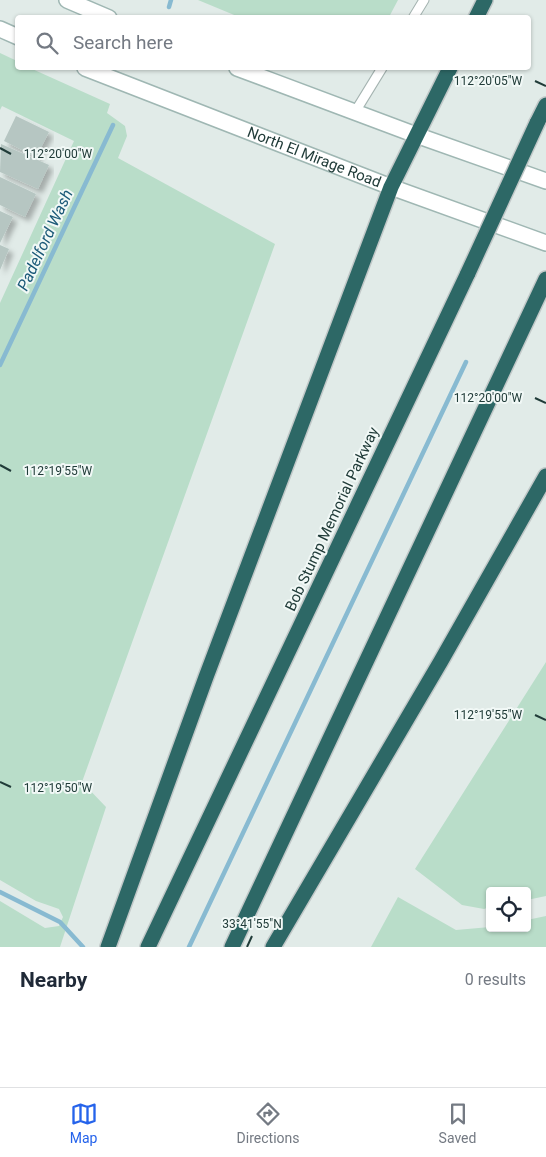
<!DOCTYPE html>
<meta charset="utf-8">
<style>
:root{--surface:#fff;--page:#f2f2f3;--text:#1f2937;--muted:#747a83;--line:#e0e1e3;--accent:#2563eb}
body{margin:0;font-family:Roboto,sans-serif;background:var(--page);color:var(--text)}
.controls{position:absolute;right:15px;bottom:15px;display:grid;overflow:hidden;border-radius:5px;box-shadow:0 1px 4px #0004}
.controls button{width:45px;height:45px;display:grid;place-items:center;padding:0;border:0;border-bottom:1px solid var(--line);background:var(--surface);color:var(--text);font:25px sans-serif}
.list{margin:0;padding:0;list-style:none}
h2{display:flex;justify-content:space-between;align-items:center;height:65px;margin:0;padding:0 20px;font-size:21px}
h2 small{font-size:16px;font-weight:400;color:var(--muted)}
.icon{flex:none;width:28px;height:28px;fill:none;stroke:currentColor;stroke-width:2;stroke-linecap:round;stroke-linejoin:round}
.map{position:relative;flex:none;width:546px;height:947px;overflow:hidden}
.search{position:absolute;background:var(--surface);box-shadow:0 1px 4px #0004;left:15px;right:15px;top:15px;height:55px;display:flex;align-items:center;gap:12px;box-sizing:border-box;padding:0 18px;border-radius:5px;color:var(--muted);font-size:19px}
.sheet{height:140px;background:var(--surface)}
nav{display:flex;justify-content:space-around;align-items:center;box-sizing:border-box;height:70px;border-top:1px solid var(--line);background:var(--surface);font-size:14px;color:var(--muted)}
nav a{display:grid;justify-items:center;gap:2px}
nav .on{color:var(--accent)}
.map>svg:first-child{display:block}
.green{fill:#b9ddc9}
.lines{fill:none;stroke-linecap:round;stroke-linejoin:round}
.stream{stroke:#88bad1;stroke-width:4.5}
.building{fill:#b6c6c2;filter:url(#shadow)}
.service-casing{stroke:#a4b3b0;stroke-width:11}
.secondary-casing{stroke:#9fb7b3;stroke-width:18}
.motorway-casing{stroke:#c1c8c8;stroke-width:18}
.service{stroke:#fff;stroke-width:9}
.secondary{stroke:#fff;stroke-width:15}
.motorway{stroke:#2d6866;stroke-width:15}
.motorway-bridge-casing{stroke:#c1c8c8;stroke-width:18;stroke-linecap:butt}
.motorway-bridge{stroke:#2d6866;stroke-width:15}
.ticks{fill:none;stroke:#213c39;stroke-width:2}
.labels{text-anchor:middle;dominant-baseline:central;stroke-width:4;stroke-linejoin:round;paint-order:stroke}
.street-label{font-size:15px;fill:#213c39;stroke:#f1f8f6}
.water-label{font-size:16px;font-style:italic;fill:#1b5978;stroke:#f1f8f6}
.ticks-label{font-size:12px;text-anchor:middle;fill:#213c39;stroke:#f1f8f6;stroke-width:4;stroke-linejoin:round;paint-order:stroke}
</style>
<div class="map">
<svg width="546" height="947" viewBox="0 0 546 947">
<defs>
<filter id="shadow"><feDropShadow dx="4.5" dy="4.5" stdDeviation="2.5" flood-color="#0004"/></filter>
</defs>
<rect width="100%" height="100%" fill="#e1ebe8"/>
<path class="green" d="M 198,0 L 398,0 L 389,17 L 239,17 Z
M 0,53 L 17,61 L 18,68 L 30,68 L 110,104 L 107,113 L 125,126 L 127,136 L 118,158 L 275,244 L 82,782 L 106,807 L 60,947 L 0,947 L 0,901 L 45,928 L 59,926 L 63,917 L 59,909 L 36,901 L 0,880 L 0,303 L 74,141 L 2,106 L 0,110 Z
M 546,662 L 546,896 L 527,900 L 527,891 L 490,891 L 490,907 L 484,909 L 462,905 L 415,869 Z
M 398,897 L 456,930 L 490,927 L 490,928 L 527,928 L 527,920 L 546,916 L 546,947 L 371,947 Z"/>
<g class="lines">
<path class="stream" d="M 169,7 L 171,0
M 0,365 L 113,125
M 0,892 L 60,922 L 83,947
M 189,947 L 466,362"/>
</g>
<path class="building" d="M 16,116 L 49,132 L 36,157 L 4,141 Z
M 1,144 L 49,165 L 38,189 L 0,172 Z
M 0,177 L 36,194 L 25,217 L 0,205 Z
M 0,211 L 13,217 L 0,243 Z
M 0,245 L 9,249 L 0,270 Z"/>
<g class="lines">
<g class="service-casing">
<path id="service" d="M 413,18 L 424,0
M 355,112 L 382,68"/>
</g>
<g class="secondary-casing">
<g id="secondary">
<path d="M 67,0 L 109,18"/>
<path d="M 0,29 L 18,37"/>
<path id="s1" d="M 85,68 L 391,187 L 546,243"/>
<path d="M 237,68 L 416,135 L 546,181"/>
</g>
</g>
<g class="motorway-casing">
<path id="motorway" d="M 476,18 L 485,0
M 537,123 L 546,105
M 108,947 L 206,677 L 391,187 L 450,68
M 148,947 L 468,273
M 232,947 L 546,279
M 273,947 L 441,661 L 546,476"/>
</g>
<use href="#service" class="service"/>
<use href="#secondary" class="secondary"/>
<use href="#motorway" class="motorway"/>
<g class="motorway-bridge-casing">
<path id="motorway-bridge" d="M 468,273 L 537,123"/>
</g>
<use href="#motorway-bridge" class="motorway-bridge"/>
</g>
<path class="ticks" d="M 535,81 L 546,86M 0,148 L 11,154M 535,398 L 546,403M 0,465 L 11,471M 535,715 L 546,720M 0,782 L 11,787M 247,947 L 252,936"/>
<g class="labels">
<g class="street-label">
<text stroke="none"><textPath href="#s1" startOffset="246">North El Mirage Road</textPath></text>
<text transform="translate(332 519) rotate(-65)">Bob Stump Memorial Parkway</text>
</g>
<g class="water-label">
<text transform="translate(45 240) rotate(-65)">Padelford Wash</text>
</g>
</g>
<g class="ticks-label">
<text x="488" y="85">112°20'05"W</text>
<text x="58" y="158">112°20'00"W</text>
<text x="488" y="402">112°20'00"W</text>
<text x="58" y="475">112°19'55"W</text>
<text x="488" y="719">112°19'55"W</text>
<text x="58" y="792">112°19'50"W</text>
<text x="252" y="928">33°41'55"N</text>
</g>
</svg>
<div class="controls">
<button><svg class="icon" aria-label="locate" viewBox="0 0 24 24"><circle cx="12" cy="12" r="6"/><path d="M12 2v4M12 18v4M2 12h4M18 12h4"/></svg></button>
</div>
<div class="search"><svg class="icon" aria-label="search" viewBox="0 0 24 24"><circle cx="10" cy="10" r="6"/><path d="M15 15l6 6"/></svg>Search here</div>
</div>
<section class="sheet">
<h2>Nearby<small>0 results</small></h2>
<ul class="list">
</ul>
</section>
<nav>
<a class="on"><svg class="icon" aria-label="map" viewBox="0 0 24 24"><path d="M3 6l6-2 6 2 6-2v14l-6 2-6-2-6 2zM9 4v14M15 6v14"/></svg>Map</a>
<a><svg class="icon" aria-label="directions" viewBox="0 0 24 24"><path d="M12 3l9 9-9 9-9-9zM9 14v-3h6M13 9l2 2-2 2"/></svg>Directions</a>
<a><svg class="icon" aria-label="saved" viewBox="0 0 24 24"><path d="M7 4h10v16l-5-4-5 4z"/></svg>Saved</a>
</nav>
